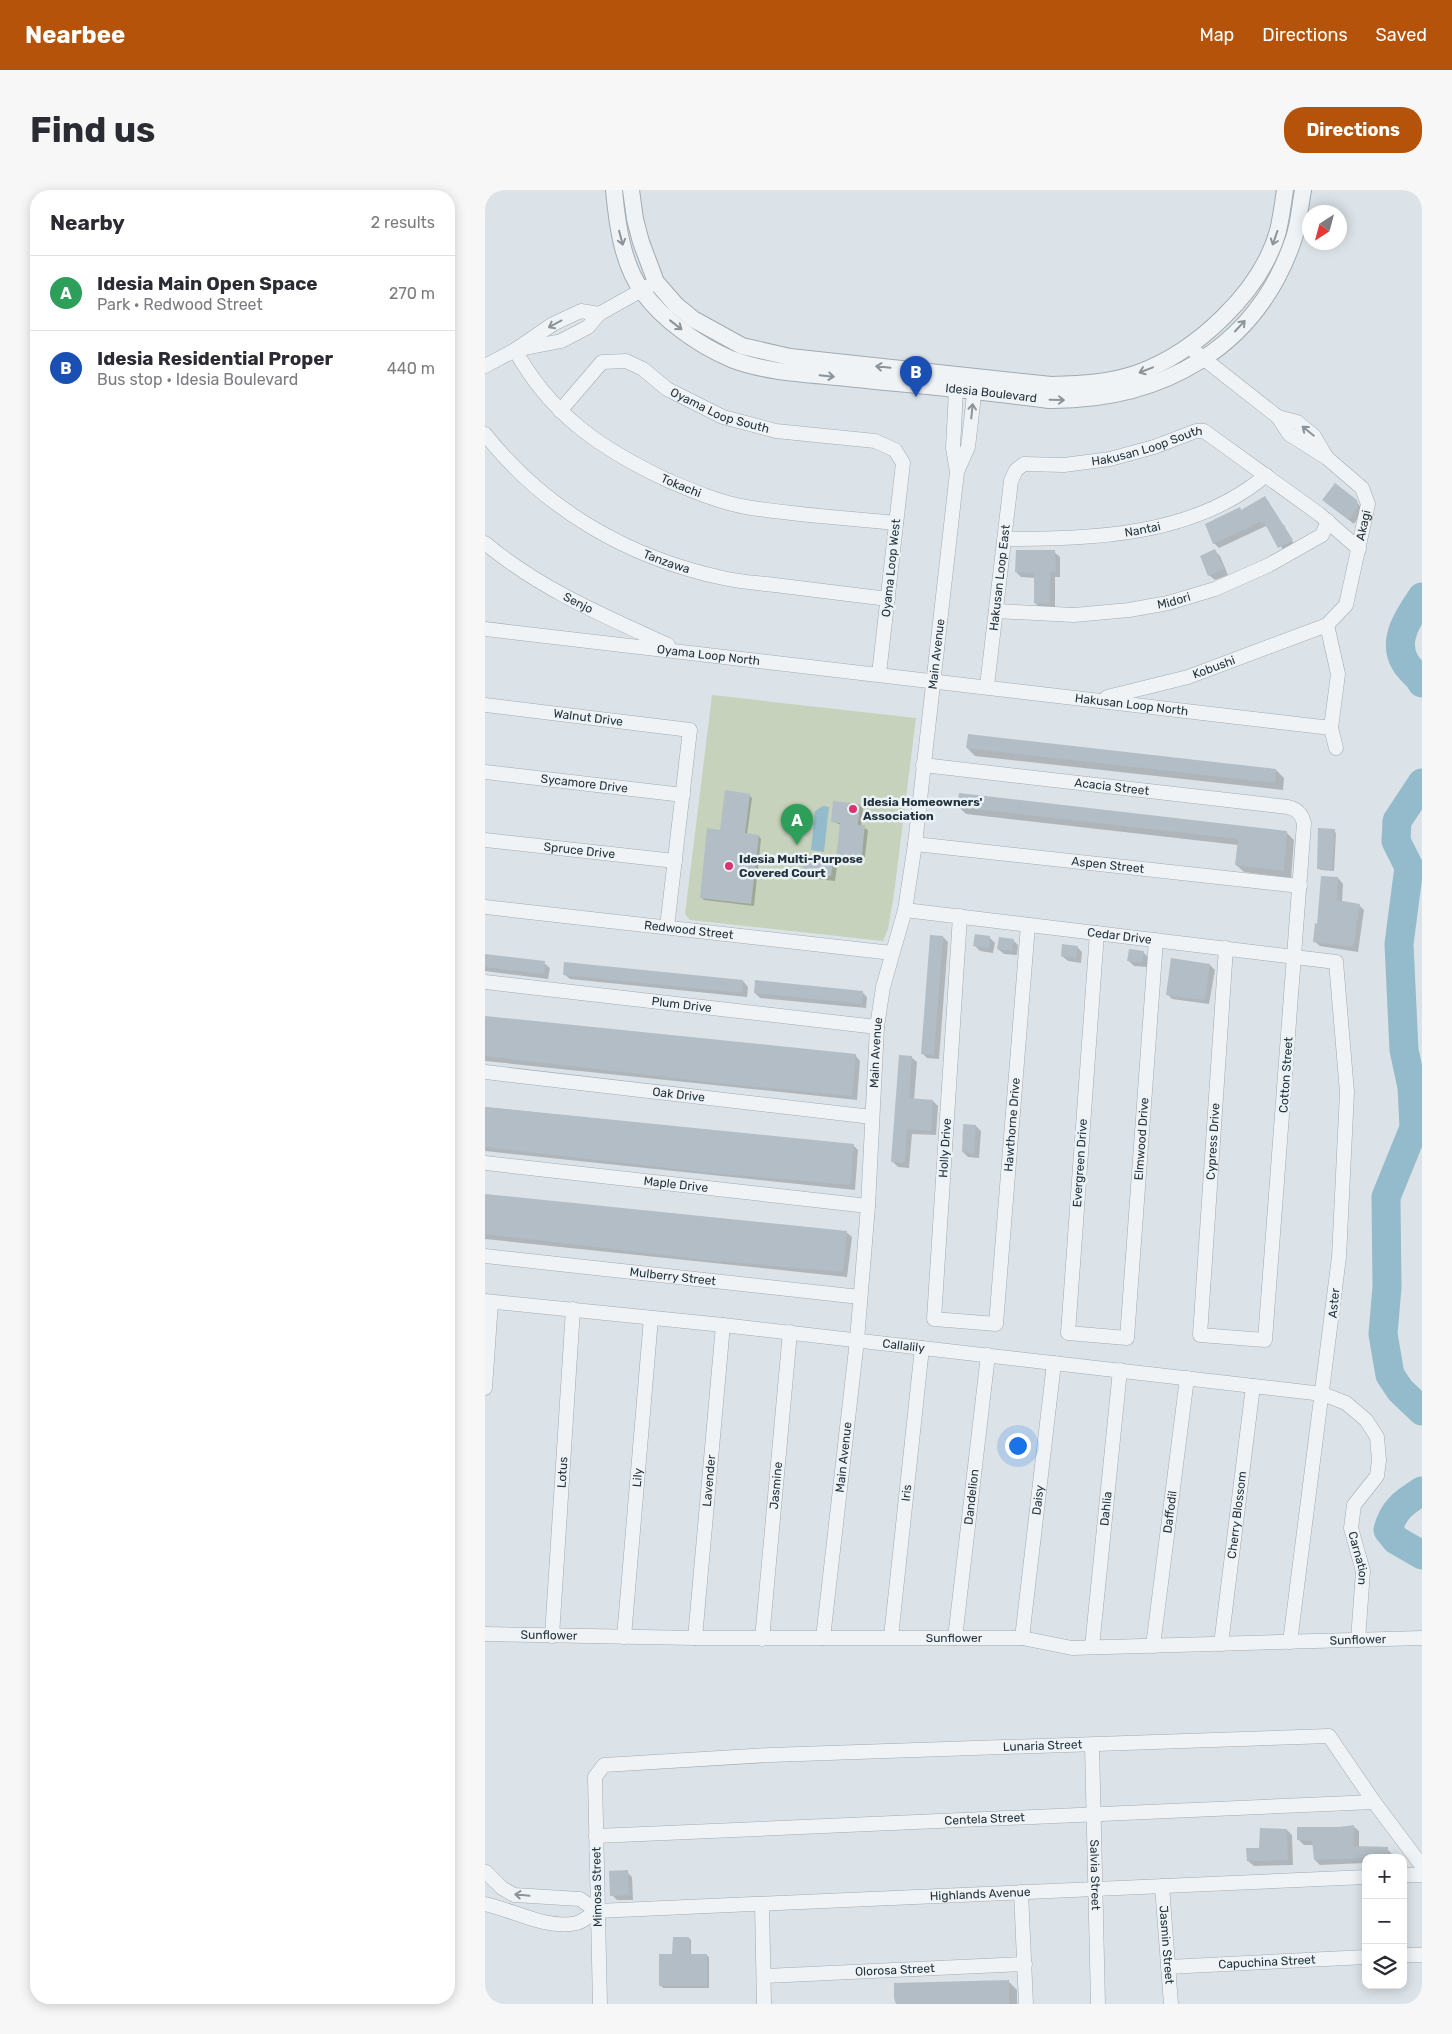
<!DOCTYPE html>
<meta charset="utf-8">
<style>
:root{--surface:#fff;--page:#f7f7f7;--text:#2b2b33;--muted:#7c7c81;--line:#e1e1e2;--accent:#b45309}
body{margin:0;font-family:Rubik,sans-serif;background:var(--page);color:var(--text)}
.controls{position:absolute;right:15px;bottom:15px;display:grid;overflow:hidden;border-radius:10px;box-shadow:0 2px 12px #0003}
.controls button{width:45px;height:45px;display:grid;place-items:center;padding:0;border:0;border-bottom:1px solid var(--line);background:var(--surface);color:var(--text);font:25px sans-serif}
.compass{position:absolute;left:817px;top:15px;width:45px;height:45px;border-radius:50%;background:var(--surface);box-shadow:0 2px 12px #0003;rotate:216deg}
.you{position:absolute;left:532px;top:1255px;width:18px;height:18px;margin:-12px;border:4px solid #fff;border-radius:50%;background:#1a73e8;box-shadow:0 0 0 8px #1a73e833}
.badge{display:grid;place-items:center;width:32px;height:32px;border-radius:50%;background:var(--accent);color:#fff;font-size:16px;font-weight:700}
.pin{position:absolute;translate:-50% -41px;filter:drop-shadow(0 1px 2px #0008)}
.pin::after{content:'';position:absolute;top:26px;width:18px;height:15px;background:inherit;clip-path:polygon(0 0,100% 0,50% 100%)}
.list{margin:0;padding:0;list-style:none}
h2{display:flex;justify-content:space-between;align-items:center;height:65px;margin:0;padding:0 20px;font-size:21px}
h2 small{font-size:16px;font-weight:400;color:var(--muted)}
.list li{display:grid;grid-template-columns:32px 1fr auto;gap:15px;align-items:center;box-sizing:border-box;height:75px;padding:0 20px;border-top:1px solid var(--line)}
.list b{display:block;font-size:19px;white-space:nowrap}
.list p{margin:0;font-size:16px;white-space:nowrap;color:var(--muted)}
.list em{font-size:16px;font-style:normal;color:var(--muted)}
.icon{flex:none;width:28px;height:28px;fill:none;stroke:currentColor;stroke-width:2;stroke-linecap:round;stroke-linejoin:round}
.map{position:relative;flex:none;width:937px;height:1814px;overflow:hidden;border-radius:20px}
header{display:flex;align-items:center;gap:30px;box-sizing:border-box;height:70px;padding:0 25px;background:var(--accent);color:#fff}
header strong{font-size:24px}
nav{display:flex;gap:28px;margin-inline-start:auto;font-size:18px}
.intro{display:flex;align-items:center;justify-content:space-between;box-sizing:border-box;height:120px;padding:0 30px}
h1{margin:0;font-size:35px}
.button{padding:12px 22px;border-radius:20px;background:var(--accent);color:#fff;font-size:18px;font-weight:700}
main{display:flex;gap:30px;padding:0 30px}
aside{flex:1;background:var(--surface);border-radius:20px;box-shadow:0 2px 12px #0003}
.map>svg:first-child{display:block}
.green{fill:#c7d2bc}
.water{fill:#93bbcb}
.shadow{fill:#0003}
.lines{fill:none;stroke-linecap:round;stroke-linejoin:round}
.river{stroke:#93bbcb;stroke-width:29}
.building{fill:#b3bdc5}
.minor-casing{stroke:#a1abb2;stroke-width:15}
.tertiary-casing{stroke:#a1abb2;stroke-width:18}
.minor{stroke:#eff3f6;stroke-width:14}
.tertiary{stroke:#eff3f6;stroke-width:16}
.oneway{stroke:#8a949a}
.poi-dot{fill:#d93471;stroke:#ebf2f5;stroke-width:2}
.labels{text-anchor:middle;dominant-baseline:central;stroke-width:5;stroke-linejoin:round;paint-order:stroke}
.street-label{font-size:12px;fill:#24343f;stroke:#ebf2f5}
.poi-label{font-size:12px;font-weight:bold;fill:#24343f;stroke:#ebf2f5;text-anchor:start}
</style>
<header>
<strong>Nearbee</strong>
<nav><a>Map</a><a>Directions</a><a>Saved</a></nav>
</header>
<div class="intro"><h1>Find us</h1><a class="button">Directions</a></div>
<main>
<aside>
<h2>Nearby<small>2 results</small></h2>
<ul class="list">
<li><span class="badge" style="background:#2e9e5b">A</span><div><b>Idesia Main Open Space</b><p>Park · Redwood Street</p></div><em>270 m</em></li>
<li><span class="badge" style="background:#1a4fb4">B</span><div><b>Idesia Residential Proper</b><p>Bus stop · Idesia Boulevard</p></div><em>440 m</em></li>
</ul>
</aside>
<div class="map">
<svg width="937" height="1814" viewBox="0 0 937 1814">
<rect width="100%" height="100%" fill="#dce3e8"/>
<path class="green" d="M 227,505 L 431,528 L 409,704 L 403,739 L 398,751 L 205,730 L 200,724 Z"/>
<path class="water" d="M 338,616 L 344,617 L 339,662 L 326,660 L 330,621 Z"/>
<path class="shadow" d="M 780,308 L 796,333 L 801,337 L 799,337 L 810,356 L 800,362 L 781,336 L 734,358 L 729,353 L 755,319 L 757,321 Z
M 871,311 L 878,320 L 869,334 L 844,315 Z
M 730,361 L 735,366 L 743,385 L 730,390 L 724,385 Z
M 569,362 L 575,367 L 575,387 L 570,387 L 570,418 L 555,418 L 550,413 L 550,388 L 536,387 L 531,382 Z
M 482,558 L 791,580 L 799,588 L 798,600 L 490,566 Z
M 264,605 L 267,608 L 262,644 L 274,646 L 276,649 L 269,716 L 219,710 L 216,707 L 236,641 Z
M 349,612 L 375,615 L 378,618 L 376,636 L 383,640 L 379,674 L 356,671 L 352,668 L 356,635 L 347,631 Z
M 474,617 L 801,642 L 809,650 L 806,688 L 759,682 L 751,675 L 753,655 L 481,624 Z
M 849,641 L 851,643 L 849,681 L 836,680 L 833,678 Z
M 347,671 L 352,677 L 350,691 L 324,688 L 318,682 Z
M 853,688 L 858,694 L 857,712 L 874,715 L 879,720 L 873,762 L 835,756 L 829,751 L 833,735 Z
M 458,747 L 463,752 L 454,869 L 442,868 L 437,863 Z
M 504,747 L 510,753 L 508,763 L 495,761 L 490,756 Z
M 528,750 L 533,755 L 532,765 L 519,764 L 513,759 Z
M 592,757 L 597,762 L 596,773 L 583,771 L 577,766 Z
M 658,762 L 663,767 L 662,777 L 649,776 L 644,771 Z
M 0,765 L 59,773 L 65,778 L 63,789 L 0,781 Z
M 80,773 L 258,791 L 263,797 L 262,807 L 85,789 L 79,784 Z
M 725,775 L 730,780 L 724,814 L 687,809 L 682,804 Z
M 377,802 L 382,807 L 381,818 L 275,808 L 270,803 Z
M 0,827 L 370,865 L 375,871 L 372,910 L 0,871 Z
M 426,867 L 432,872 L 429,910 L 448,911 L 453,916 L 451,945 L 427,944 L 424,978 L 413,977 L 408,972 Z
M 0,917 L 368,955 L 373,960 L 370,1000 L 0,961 Z
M 491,936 L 496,941 L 494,968 L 483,967 L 478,962 Z
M 0,1005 L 361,1042 L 367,1047 L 362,1087 L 0,1049 Z
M 868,1636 L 874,1641 L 874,1657 L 902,1659 L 907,1664 L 907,1668 L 881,1668 L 881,1673 L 835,1675 L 830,1670 L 828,1655 L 819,1655 L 814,1650 Z
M 802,1640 L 807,1645 L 808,1675 L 769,1676 L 763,1671 L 775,1659 Z
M 142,1682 L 147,1687 L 148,1710 L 132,1710 L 127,1705 Z
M 204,1748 L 206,1750 L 206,1765 L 221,1765 L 224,1767 L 224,1798 L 178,1798 L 176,1796 Z
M 524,1792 L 532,1800 L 532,1814 L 414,1814 Z"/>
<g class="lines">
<path class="river" d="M 937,407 C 924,426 907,450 920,472 C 924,480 933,485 937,493
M 937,593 L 912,631 L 911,651 L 924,677 L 914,754 L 919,860 L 927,897 L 929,938 L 901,1007 L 902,1097 L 898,1144 L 905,1185 L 915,1200 L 937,1221
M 937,1301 C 920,1312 908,1319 903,1340 L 911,1350 L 937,1365"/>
</g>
<path class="building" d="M 850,293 L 872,310 L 873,317 L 864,330 L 837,310 Z
M 780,306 L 808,350 L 793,358 L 779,332 L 777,334 L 775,332 L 728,354 L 720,334 L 755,317 L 756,320 Z
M 730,359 L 739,379 L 723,386 L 715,366 Z
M 531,360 L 570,360 L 571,382 L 565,382 L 565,414 L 549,413 L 549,383 L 530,382 Z
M 483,544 L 791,579 L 790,593 L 481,558 Z
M 240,600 L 265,604 L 260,643 L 274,645 L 266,714 L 215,708 L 222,638 L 235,640 Z
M 474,603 L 802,641 L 799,681 L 750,675 L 753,649 L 472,617 Z
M 348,611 L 375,614 L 373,635 L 380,635 L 376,672 L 351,669 L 355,633 L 346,632 Z
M 833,638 L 850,639 L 847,680 L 832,679 Z
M 319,667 L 348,670 L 346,686 L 317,683 Z
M 836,686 L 853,687 L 852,710 L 875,714 L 868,757 L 828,752 L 830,733 L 832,734 Z
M 490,744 L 505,746 L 504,758 L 488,756 Z
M 445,745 L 458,746 L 449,865 L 436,864 Z
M 514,747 L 529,749 L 527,761 L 512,759 Z
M 577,754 L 593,756 L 591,768 L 576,766 Z
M 644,759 L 659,761 L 657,773 L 642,771 Z
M 0,764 L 60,771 L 59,784 L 0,777 Z
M 686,768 L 725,774 L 720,810 L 681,805 Z
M 79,772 L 258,790 L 257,803 L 78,785 Z
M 270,790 L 378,801 L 377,814 L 269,803 Z
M 0,826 L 371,864 L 367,906 L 241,894 L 0,866 Z
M 414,865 L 427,866 L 424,908 L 448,910 L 446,941 L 422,939 L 420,973 L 406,972 Z
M 0,917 L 369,954 L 365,995 L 227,983 L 0,957 Z
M 478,934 L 491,935 L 489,964 L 477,962 Z
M 0,1004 L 362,1041 L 358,1082 L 221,1070 L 0,1044 Z
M 869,1635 L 869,1656 L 903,1657 L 903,1667 L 829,1670 L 827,1651 L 812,1650 L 812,1637 L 854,1637 Z
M 775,1638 L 802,1639 L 803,1670 L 762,1671 L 761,1658 L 774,1658 Z
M 143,1680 L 144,1705 L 125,1706 L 124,1681 Z
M 188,1747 L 204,1747 L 205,1764 L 222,1764 L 222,1796 L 174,1796 L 174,1764 L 187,1764 Z
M 524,1790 L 524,1814 L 411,1814 L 409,1808 L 409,1793 Z"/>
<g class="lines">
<g class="minor-casing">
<g id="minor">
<path d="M 704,157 L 793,227 L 812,232 L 829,246 L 842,268"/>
<path id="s1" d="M 30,160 C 66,225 116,259 182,290 C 208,301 233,312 261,317 C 310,325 361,328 411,333"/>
<path d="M 30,160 L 76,151 L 103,137 L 114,124 L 164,96"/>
<path d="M 0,176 L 30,160 L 68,134 L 96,121 L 114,124"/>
<path id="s2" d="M 75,221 L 117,172 L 141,171 L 158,179 L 182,199 L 238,227 L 291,241 L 390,251 L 410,260 L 418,273 L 394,484"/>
<path id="s3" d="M 0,244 C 60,320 144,368 238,388 C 255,392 273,393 290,395 C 328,400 365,404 403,409"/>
<path id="s4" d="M 520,349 C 608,349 710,346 781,285"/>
<path id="s5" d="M 0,353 C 55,399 119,426 183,455"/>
<path id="s6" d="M 511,421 L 589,425 L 644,420 L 683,413 L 730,399 L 784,375 L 837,345 L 843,331"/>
<path d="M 842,435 L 853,484 L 846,538 L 851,558"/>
<path id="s7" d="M 0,439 L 846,538"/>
<path id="s8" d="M 502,496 L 526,291 L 531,280 L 539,274 L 579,275 L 625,269 L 669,257 L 711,241 L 719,241 L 834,324 L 874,359"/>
<path id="s9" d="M 622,507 L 703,487 L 842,435 L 861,415 L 883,314 L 877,298 L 842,268 L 804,244 L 793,227"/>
<path id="s10" d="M 0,515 L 205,540 L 182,737"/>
<path id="s11" d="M 438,575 L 803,617 C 812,619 817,624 819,633 L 780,1150 L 715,1145 L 741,758"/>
<path id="s12" d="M 0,582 L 198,605"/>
<path id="s13" d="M 0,650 L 190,671"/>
<path id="s14" d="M 430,654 L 815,696"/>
<path id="s15" d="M 0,717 L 407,763"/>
<path id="s16" d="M 420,720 L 851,772 L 862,902 L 854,1067 L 805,1452"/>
<path id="s17" d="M 475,726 L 449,1129 L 511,1134 L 543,735"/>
<path id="s18" d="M 612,743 L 583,1143 L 642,1148 L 671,750"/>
<path id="s19" d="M 0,792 L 392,837"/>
<path id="s20" d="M 0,882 L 387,927"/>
<path id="s21" d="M 0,973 L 383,1016"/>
<path id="s22" d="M 0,1066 L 375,1107"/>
<path id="s23" d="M 0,1111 L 238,1135 L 838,1204 L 861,1213 L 881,1230 L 892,1247 L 894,1270 L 892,1286 L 869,1315 L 866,1338 L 878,1381 L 873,1450"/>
<path d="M 0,1198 L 6,1112"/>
<path id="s24" d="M 0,1444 L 210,1448 L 537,1448 L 587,1458 L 937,1448"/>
<path id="s25" d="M 67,1446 L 88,1119"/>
<path id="s26" d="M 139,1447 L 166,1128"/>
<path id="s27" d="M 406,1447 L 437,1158"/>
<path id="s28" d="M 210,1448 L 238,1135"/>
<path id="s29" d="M 338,1448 L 372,1150 L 383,1016 L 392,837 L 398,797 L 420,720 L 430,654 L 472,282 L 468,258 L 471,200 L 482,186 L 489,202 L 488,214 L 483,257 L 472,282"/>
<path id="s30" d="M 470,1448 L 503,1165"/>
<path id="s31" d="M 537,1448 L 569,1173"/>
<path id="s32" d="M 277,1449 L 305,1142"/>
<path id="s33" d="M 736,1454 L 768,1196"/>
<path id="s34" d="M 668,1456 L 702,1188"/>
<path id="s35" d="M 607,1457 L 635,1180"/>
<path id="s36" d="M 607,1555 L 613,1814"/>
<path id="s37" d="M 111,1646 L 889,1612"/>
<path d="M 1,1682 L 17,1698 L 29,1705 L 95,1709 L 112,1721"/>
<path d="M 918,1685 L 937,1685"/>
<path id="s38" d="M 677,1696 L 686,1814"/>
<path d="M 536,1702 L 541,1814"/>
<path id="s39" d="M 0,1714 C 29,1720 61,1740 92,1733 C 99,1731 106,1724 112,1721 L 881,1687"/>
<path d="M 277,1714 L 279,1814"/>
<path d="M 918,1765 L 937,1765"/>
<path id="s40" d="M 683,1777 L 881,1767"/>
<path id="s41" d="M 280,1786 L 540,1774"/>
<path id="s42" d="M 115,1814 L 110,1587 L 119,1575 L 285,1565 L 844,1546 L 889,1612 L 937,1676"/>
</g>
</g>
<g class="tertiary-casing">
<g id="tertiary">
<path id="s43" d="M 129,0 C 132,33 137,73 157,101 C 178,130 213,155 246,169 C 282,183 324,184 362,188 C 429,195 497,201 564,210 C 676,211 772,159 809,48 C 814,33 815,16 818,0"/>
<path d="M 146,0 L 150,29 L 156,52 L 171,92 L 191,115 L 208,129 L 257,156 L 305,167 L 566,195 C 596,194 625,193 653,183 C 711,162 776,102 793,41 C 796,28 798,14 800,0"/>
</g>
</g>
<use href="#minor" class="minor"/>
<use href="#tertiary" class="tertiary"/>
</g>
<defs><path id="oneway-shaft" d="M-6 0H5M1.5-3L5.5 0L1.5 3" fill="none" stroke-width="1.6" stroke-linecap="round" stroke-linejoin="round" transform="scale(1.25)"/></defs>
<g class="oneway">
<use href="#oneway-shaft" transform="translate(136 48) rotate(75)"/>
<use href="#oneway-shaft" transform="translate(790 48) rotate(109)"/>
<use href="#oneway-shaft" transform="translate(70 134) rotate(152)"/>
<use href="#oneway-shaft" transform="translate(191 135) rotate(38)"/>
<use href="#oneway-shaft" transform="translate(755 136) rotate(-47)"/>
<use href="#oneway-shaft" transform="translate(398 177) rotate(-174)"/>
<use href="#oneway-shaft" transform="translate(661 180) rotate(159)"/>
<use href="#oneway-shaft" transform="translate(342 186) rotate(6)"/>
<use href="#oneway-shaft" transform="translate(572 210) rotate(1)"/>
<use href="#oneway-shaft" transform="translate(487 221) rotate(-84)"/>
<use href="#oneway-shaft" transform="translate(823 241) rotate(-141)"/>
<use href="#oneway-shaft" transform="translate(37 1705) rotate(-174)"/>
</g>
<g class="poi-dot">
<circle cx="368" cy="619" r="5"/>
<circle cx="244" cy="676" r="5"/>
</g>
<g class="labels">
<g class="street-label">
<text stroke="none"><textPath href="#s43" startOffset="482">Idesia Boulevard</textPath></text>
<text stroke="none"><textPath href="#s2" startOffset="196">Oyama Loop South</textPath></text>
<text stroke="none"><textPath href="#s8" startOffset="354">Hakusan Loop South</textPath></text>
<text stroke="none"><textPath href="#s1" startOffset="219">Tokachi</textPath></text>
<text stroke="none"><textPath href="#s9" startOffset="341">Akagi</textPath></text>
<text stroke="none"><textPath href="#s4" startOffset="138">Nantai</textPath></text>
<text stroke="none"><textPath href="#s3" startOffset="225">Tanzawa</textPath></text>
<text transform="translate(406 378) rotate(-84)">Oyama Loop West</text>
<text stroke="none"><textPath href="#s8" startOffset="109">Hakusan Loop East</textPath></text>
<text stroke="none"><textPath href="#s6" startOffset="179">Midori</textPath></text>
<text stroke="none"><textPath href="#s5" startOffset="111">Senjo</textPath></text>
<text stroke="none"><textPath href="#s7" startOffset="225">Oyama Loop North</textPath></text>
<text stroke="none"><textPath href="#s29" startOffset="992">Main Avenue</textPath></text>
<text stroke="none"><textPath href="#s9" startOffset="111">Kobushi</textPath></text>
<text stroke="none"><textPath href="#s7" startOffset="651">Hakusan Loop North</textPath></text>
<text stroke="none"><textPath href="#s10" startOffset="104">Walnut Drive</textPath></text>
<text stroke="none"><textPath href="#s12" startOffset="100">Sycamore Drive</textPath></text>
<text stroke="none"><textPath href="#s11" startOffset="190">Acacia Street</textPath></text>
<text stroke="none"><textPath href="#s13" startOffset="95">Spruce Drive</textPath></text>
<text stroke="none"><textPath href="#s14" startOffset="194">Aspen Street</textPath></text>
<text stroke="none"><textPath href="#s15" startOffset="205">Redwood Street</textPath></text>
<text stroke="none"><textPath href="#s16" startOffset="216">Cedar Drive</textPath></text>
<text stroke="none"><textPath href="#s19" startOffset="198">Plum Drive</textPath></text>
<text stroke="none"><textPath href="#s29" startOffset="588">Main Avenue</textPath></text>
<text transform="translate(801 885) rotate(-86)">Cotton Street</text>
<text stroke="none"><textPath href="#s20" startOffset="195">Oak Drive</textPath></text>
<text stroke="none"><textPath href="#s17" startOffset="666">Hawthorne Drive</textPath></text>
<text stroke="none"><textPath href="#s18" startOffset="660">Elmwood Drive</textPath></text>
<text stroke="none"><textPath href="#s11" startOffset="1169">Cypress Drive</textPath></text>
<text transform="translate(460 958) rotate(-86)">Holly Drive</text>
<text transform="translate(595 973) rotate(-86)">Evergreen Drive</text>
<text stroke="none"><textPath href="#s21" startOffset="192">Maple Drive</textPath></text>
<text stroke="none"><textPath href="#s22" startOffset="189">Mulberry Street</textPath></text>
<text transform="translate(849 1113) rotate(-84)">Aster</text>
<text stroke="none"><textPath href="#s23" startOffset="421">Callalily</textPath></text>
<text stroke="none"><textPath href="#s29" startOffset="182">Main Avenue</textPath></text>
<text stroke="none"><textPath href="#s25" startOffset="164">Lotus</textPath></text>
<text stroke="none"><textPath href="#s26" startOffset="160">Lily</textPath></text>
<text stroke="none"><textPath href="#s28" startOffset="158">Lavender</textPath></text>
<text stroke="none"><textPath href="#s32" startOffset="154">Jasmine</textPath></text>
<text stroke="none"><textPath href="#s27" startOffset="145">Iris</textPath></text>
<text stroke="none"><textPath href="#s30" startOffset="142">Dandelion</textPath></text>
<text stroke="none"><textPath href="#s31" startOffset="139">Daisy</textPath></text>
<text stroke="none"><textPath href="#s35" startOffset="139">Dahlia</textPath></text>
<text stroke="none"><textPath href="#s34" startOffset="135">Daffodil</textPath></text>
<text stroke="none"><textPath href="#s33" startOffset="130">Cherry Blossom</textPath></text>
<text stroke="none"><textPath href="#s23" startOffset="1045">Carnation</textPath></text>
<text stroke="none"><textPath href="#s24" startOffset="64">Sunflower</textPath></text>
<text stroke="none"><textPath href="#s24" startOffset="469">Sunflower</textPath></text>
<text stroke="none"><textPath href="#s24" startOffset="874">Sunflower</textPath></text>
<text stroke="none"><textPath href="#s42" startOffset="681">Lunaria Street</textPath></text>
<text stroke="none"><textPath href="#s37" startOffset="389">Centela Street</textPath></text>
<text stroke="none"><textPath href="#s36" startOffset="130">Salvia Street</textPath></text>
<text transform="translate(112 1697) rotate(-91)">Mimosa Street</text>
<text stroke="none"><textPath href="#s39" startOffset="502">Highlands Avenue</textPath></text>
<text stroke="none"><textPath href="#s38" startOffset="59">Jasmin Street</textPath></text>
<text stroke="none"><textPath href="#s40" startOffset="99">Capuchina Street</textPath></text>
<text stroke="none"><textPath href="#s41" startOffset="130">Olorosa Street</textPath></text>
</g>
<g class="poi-label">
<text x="378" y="612">Idesia Homeowners'<tspan x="378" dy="14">Association</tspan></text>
<text x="254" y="669">Idesia Multi-Purpose<tspan x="254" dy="14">Covered Court</tspan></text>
</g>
</g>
</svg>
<div class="controls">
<button>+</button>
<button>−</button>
<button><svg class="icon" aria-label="layers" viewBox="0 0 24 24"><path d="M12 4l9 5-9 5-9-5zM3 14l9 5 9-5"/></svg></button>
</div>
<svg class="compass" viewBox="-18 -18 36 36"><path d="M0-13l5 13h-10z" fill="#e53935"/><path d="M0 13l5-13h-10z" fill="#7c7c81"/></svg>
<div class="you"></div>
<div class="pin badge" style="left:312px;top:655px;background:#2e9e5b">A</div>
<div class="pin badge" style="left:431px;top:207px;background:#1a4fb4">B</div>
</div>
</main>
